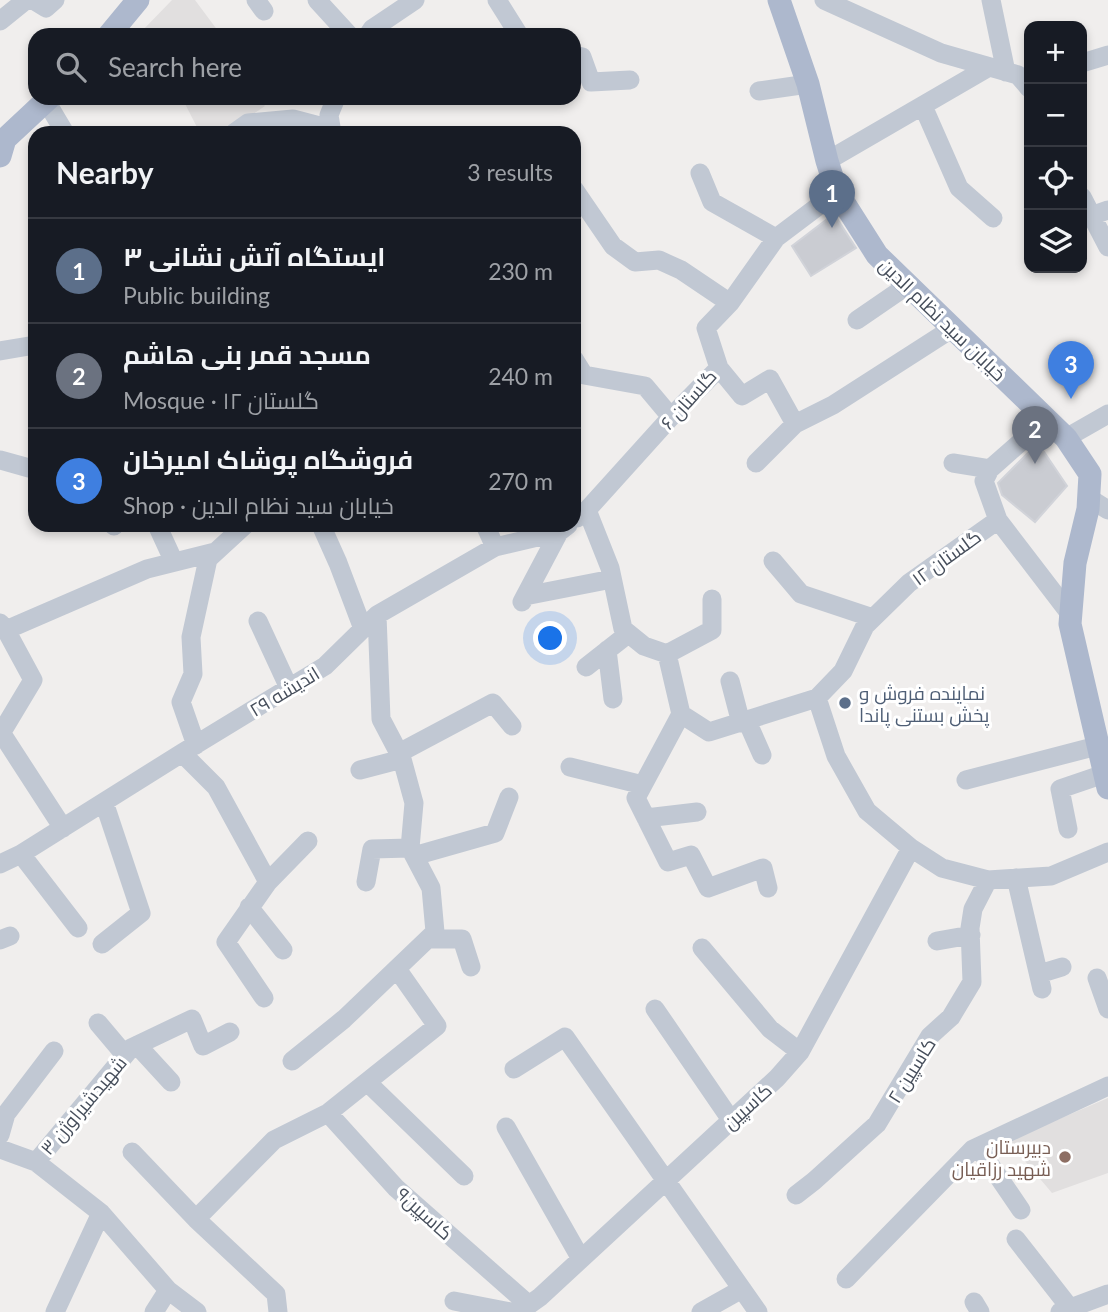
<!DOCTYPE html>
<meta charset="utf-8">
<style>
:root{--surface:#171b24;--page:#20242c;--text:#f1f3f6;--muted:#9ea1a6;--line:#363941;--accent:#1a73e8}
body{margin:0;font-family:Lato,Cairo,sans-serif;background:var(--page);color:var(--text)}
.controls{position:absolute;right:21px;top:21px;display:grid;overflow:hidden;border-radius:14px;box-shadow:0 4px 10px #0003}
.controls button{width:63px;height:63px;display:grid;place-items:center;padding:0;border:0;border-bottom:2px solid var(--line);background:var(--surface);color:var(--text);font:35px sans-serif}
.you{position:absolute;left:551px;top:639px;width:24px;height:24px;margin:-18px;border:5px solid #fff;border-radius:50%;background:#1a73e8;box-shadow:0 0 0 10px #1a73e833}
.badge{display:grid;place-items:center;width:46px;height:46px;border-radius:50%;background:var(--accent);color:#fff;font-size:23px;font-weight:700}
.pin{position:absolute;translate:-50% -58px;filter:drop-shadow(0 2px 4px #0008)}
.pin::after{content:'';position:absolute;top:37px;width:24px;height:21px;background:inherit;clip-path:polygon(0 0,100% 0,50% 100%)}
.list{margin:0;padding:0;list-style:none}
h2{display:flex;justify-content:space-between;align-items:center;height:91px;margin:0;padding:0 28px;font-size:30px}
h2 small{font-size:23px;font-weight:400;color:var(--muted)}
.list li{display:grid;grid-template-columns:46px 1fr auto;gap:21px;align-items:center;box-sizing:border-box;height:105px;padding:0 28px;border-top:2px solid var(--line)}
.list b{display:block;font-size:26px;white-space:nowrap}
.list p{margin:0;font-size:23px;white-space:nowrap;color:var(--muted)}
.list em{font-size:23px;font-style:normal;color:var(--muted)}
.icon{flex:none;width:38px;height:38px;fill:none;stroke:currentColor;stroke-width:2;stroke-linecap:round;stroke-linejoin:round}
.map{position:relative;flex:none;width:1108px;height:1312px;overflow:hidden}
.search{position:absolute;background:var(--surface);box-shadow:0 4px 10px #0003;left:28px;top:28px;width:553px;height:77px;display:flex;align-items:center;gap:18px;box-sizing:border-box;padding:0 24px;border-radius:21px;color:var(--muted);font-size:26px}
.panel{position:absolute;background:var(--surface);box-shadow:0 4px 10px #0003;left:28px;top:126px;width:553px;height:406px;border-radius:21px}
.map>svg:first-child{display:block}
.education{fill:#e1dfdf}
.building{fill:#caccd2;stroke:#d1d3d9;stroke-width:2}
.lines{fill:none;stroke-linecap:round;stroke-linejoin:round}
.minor{stroke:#c1c8d3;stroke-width:19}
.major{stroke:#adb8cd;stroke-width:23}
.service-dot{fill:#5c6f8a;stroke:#fff;stroke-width:2.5}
.education-dot{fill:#8d6e63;stroke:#fff;stroke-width:2.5}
.labels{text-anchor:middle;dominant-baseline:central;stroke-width:6;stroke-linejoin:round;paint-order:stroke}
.street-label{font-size:19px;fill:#464e5b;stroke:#fff}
.service-label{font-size:19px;fill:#4e5e75;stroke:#fff;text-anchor:start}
.education-label{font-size:19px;fill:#785e54;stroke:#fff;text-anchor:end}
</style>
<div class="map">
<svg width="1108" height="1312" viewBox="0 0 1108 1312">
<rect width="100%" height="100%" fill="#f0eeed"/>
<path class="education" d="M 172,0 L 195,0 L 221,35 L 144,35 L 142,31 Z
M 182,98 L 259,98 L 265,106 L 225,133 L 200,133 Z
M 1108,1098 L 1108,1173 L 1052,1193 L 1008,1141 Z"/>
<path class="building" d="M 834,214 L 856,248 L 811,276 L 792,246 Z
M 1038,443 L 1067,486 L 1035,522 L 1002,495 L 998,483 Z"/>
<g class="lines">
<path class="minor" d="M 33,0 L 46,8 L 55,0
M 256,0 L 264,11
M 317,0 L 349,35
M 497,0 L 519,35
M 824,0 L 941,53 L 1018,75 L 1029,88
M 991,0 L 1006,72
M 0,21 L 26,0
M 368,35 L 372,29 L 415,0
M 574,55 L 582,57 L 591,82 L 630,80
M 1082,63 L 1108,55
M 759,91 L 808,84
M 46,101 L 65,133
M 923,106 L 959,188 L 993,218
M 234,133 L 248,123 L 293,119 L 331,129
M 332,133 L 329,115 L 336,98
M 827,161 L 989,67
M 700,173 L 712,202 L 776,238
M 574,189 L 613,246 L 635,262 L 659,260 L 681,270 L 730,303
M 1082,197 L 1108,247
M 1091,216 L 1108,210
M 857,320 L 908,285
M 0,351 L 35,345
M 574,359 L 584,375 L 645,386 L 671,417
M 719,368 L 742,396 L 770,379 L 795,424 L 833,405 L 953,328
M 1066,438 L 1108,414
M 0,460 L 29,468 L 35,467
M 756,463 L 795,424
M 953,463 L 990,469
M 1089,498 L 1108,510
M 587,510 L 610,568 L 623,629 L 644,646 L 667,654 L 681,714 L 709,732 L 817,698 L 843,671 L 865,626 L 909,583 L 998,520 L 984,481 L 990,469 L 1047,419
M 577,518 L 587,510 L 671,417 L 719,368 L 706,328 L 730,303 L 776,238 L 837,192
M 998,520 L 1070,614
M 113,525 L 114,526
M 157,525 L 174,562
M 321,525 L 338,563 L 363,629
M 485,525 L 495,547
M 773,561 L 801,594 L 873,618
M 525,596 L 612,579
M 522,602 L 559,532
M 258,621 L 289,688
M 0,623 L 6,630 L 33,680 L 0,735
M 6,630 L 147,569 L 215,552
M 607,650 L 613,699
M 667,654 L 712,630 L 712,599
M 586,667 L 628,634
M 730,681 L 741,723
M 817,698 L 836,756 L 867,811 L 911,848 L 942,868 L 988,880 L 1051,876 L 1108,852
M 681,714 L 636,798 L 668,862 L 691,855 L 708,888 L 763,868 L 768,888
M 747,721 L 762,755
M 2,734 L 63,828
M 196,745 L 181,702 L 193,674 L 191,637 L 208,559 L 245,525
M 182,753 L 216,787 L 268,882 L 226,942 L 264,998
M 399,753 L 493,703 L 512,726
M 570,767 L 643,785
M 360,770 L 402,759
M 966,780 L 1097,746
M 646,818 L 697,812
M 1068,829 L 1060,789 L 1104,774
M 21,854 L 78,928
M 414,856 L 495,833 L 509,797
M 0,864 L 21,854 L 182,753 L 325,666 L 377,615 L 495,547 L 559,532 L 568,525
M 1016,878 L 1042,989
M 268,882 L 308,841
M 366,882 L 372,849 L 410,848
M 249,907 L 283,950
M 428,939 L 462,939 L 471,967
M 0,940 L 10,936
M 937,941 L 971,935
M 102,944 L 141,913 L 104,802
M 702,948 L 770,1029 L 800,1052
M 1039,974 L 1062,967
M 1097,978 L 1108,1009
M 655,1009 L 731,1120
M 98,1023 L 125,1055
M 137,1045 L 171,1082
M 292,1061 L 344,1019 L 435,932 L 431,888 L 410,848 L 414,803 L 402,759 L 381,719 L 377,615
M 514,1069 L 565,1037 L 758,1312
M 367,1082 L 464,1176
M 328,1113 L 396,1188 L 529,1305
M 506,1127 L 581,1259
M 0,1135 L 6,1114 L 54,1051
M 978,1147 L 1021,1210
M 0,1149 L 36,1162 L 101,1213 L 168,1290 L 197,1312
M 132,1152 L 196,1219 L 276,1294 L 278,1312
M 36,1162 L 131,1048 L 192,1019 L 203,1046 L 230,1032
M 796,1195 L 814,1181 L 877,1124 L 930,1036 L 951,1017 L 972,982 L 970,928 L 973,909 L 988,880
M 196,1219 L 274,1140 L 328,1113 L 437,1026 L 397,969
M 1016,1239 L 1070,1308
M 846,1279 L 973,1149 L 1108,1086
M 454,1301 L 511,1312
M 974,1302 L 980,1312
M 55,1312 L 101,1213
M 154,1312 L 168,1290
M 519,1312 L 540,1297 L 777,1078 L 800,1052 L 911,848
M 701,1312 L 742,1289
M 1060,1312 L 1108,1294"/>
<path class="major" d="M 779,0 L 808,84 L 827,161 L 837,192 L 877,255 L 1066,438 L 1090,474 L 1088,509 L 1075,563 L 1070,624 L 1108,788
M 109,35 L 138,0
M 0,156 L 5,139 L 49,98"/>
</g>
<circle class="service-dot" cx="845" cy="703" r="7"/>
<circle class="education-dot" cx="1065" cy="1157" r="7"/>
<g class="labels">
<g class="street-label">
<text transform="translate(943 319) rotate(44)">خیابان سید نظام الدین</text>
<text transform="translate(688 399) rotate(-48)">گلستان ۶</text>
<text transform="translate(946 557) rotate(-36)">گلستان ۱۲</text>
<text transform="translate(284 691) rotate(-31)">اندیشه ۲۹</text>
<text transform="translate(911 1070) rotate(-58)">کاسپین ۲</text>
<text transform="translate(83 1105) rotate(-50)">شهیدشیراوژن ۳</text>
<text transform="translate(747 1106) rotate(-42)">کاسپین</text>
<text transform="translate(425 1213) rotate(42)">کاسپین۹</text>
</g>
<g class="service-label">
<text x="859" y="692">نماینده فروش و<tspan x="859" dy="22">پخش بستنی پاندا</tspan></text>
</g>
<g class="education-label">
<text x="1051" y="1146">دبیرستان<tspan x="1051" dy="22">شهید رزاقیان</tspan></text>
</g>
</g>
</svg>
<div class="controls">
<button>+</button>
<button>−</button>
<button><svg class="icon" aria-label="locate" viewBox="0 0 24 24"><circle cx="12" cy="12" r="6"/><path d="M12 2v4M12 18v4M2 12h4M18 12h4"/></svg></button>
<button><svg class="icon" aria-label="layers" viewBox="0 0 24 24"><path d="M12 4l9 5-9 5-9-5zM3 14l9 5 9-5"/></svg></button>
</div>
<div class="you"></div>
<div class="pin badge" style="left:832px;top:228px;background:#5c6f8a">1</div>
<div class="pin badge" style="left:1035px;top:464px;background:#6b7280">2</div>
<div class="pin badge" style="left:1071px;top:399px;background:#3f7fe0">3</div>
<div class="search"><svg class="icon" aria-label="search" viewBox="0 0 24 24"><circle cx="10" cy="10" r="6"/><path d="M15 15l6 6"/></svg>Search here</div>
<section class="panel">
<h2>Nearby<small>3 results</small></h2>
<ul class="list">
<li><span class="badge" style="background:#5c6f8a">1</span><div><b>ایستگاه آتش نشانی ۳</b><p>Public building</p></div><em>230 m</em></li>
<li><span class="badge" style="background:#6b7280">2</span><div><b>مسجد قمر بنی هاشم</b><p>Mosque · گلستان ۱۲</p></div><em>240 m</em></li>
<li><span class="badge" style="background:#3f7fe0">3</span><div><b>فروشگاه پوشاک امیرخان</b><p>Shop · خیابان سید نظام الدین</p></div><em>270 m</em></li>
</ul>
</section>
</div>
